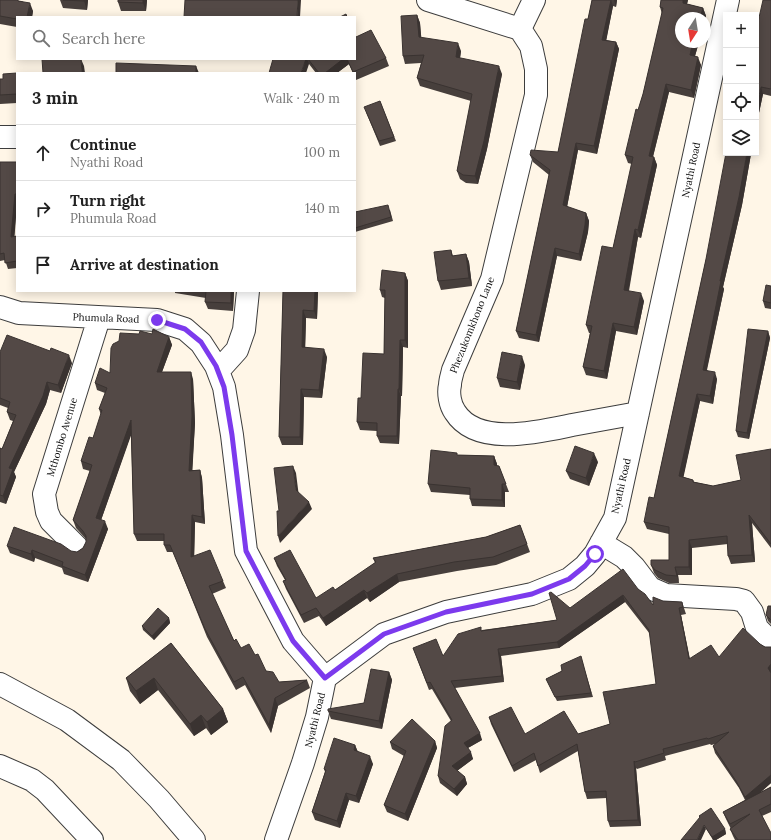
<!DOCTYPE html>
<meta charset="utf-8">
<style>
:root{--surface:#fff;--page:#f2f2f2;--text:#222;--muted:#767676;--line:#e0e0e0}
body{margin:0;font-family:Lora,serif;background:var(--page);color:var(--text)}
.controls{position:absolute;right:12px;top:12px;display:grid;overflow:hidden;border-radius:0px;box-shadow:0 2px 10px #0003}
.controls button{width:36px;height:36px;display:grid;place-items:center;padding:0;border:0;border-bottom:1px solid var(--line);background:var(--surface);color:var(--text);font:20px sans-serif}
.compass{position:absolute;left:675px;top:12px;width:36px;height:36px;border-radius:50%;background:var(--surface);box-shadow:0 2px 10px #0003;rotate:192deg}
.stop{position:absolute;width:12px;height:12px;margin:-9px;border:3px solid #7c3aed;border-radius:50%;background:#fff}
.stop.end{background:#7c3aed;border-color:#fff;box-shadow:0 1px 4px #0008}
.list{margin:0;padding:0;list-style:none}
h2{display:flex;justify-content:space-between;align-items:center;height:52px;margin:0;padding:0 16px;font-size:17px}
h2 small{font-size:13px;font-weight:400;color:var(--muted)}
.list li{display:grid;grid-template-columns:26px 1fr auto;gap:12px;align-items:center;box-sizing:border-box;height:56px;padding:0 16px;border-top:1px solid var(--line)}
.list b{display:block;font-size:15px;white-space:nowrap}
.list p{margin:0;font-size:13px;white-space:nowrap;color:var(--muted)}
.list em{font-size:13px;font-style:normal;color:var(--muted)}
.icon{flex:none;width:22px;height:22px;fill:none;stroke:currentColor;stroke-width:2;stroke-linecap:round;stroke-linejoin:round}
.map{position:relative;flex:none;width:771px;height:840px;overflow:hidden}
.search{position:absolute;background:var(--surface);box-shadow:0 2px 10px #0003;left:16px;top:16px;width:340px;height:44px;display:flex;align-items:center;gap:10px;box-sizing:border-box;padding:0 14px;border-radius:0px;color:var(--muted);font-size:15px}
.panel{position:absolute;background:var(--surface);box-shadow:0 2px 10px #0003;left:16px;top:72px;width:340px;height:220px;border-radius:0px}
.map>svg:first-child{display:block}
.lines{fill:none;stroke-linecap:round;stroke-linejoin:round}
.minor-casing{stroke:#3d3d3d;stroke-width:24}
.minor{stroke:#fff;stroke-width:22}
.wall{fill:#473f3c}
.shaded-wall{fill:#3a3331}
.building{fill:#534946;stroke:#3a3331}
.route{stroke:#7c3aed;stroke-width:5}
.labels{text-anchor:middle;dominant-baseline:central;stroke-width:4;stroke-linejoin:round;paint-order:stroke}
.street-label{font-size:10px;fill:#0a0a0a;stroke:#fff}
</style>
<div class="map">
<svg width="771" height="840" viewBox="0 0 771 840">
<rect width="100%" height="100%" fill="#fff6e7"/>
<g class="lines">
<g class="minor-casing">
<path id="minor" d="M 428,0 L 520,29
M 520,29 L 531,46 L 536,69 L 536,95 L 492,279 L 453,370 C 452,375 450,380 450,385 C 448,393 450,405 455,412 C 477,447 538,432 572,425 C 594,421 616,417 638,413
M 520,29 L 534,0
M 0,137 L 17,137
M 0,307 L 19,313 L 157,320 L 185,329 L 201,343 L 216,366 L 224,387 L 232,435 L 246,551 L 293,641 L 325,678
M 218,371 L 237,350 L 244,330 L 248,291
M 601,543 L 624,557 L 634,567 L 650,588 L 666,595 L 736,599 L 744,601 L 752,612 L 757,628 L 771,642
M 77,547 L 51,521 L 47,512 L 44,494 L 99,318
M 0,684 L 67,720 L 121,760 L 159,799 L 194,840
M 0,766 L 32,780 L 45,790 L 92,840
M 276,840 L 303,763 L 317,717 L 325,678 L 384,634 L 446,612 L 532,594 L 569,579 L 585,566 L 595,554 L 615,518 L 728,0"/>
</g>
<use href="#minor" class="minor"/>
</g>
<path class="wall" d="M 0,0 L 22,1 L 33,11 L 32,17 L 17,17 L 17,27 L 0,24 Z
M 60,0 L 88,0 L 87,10 L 63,8 Z
M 147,0 L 146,11 L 121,11 L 118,2 Z
M 592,0 L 617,0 L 616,7 L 613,6 L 606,40 L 616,42 L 619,49 L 597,154 L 578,150 L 567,207 L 586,213 L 589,221 L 588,232 L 581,261 L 557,256 L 539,342 L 519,338 L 516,331 L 549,175 L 533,162 L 530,155 L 558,152 L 588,19 Z
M 661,0 L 688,0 L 687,4 L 703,8 L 706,16 L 705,18 L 681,18 L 681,42 L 699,42 L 695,56 L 701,65 L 694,98 L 669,92 L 653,157 L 654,157 L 657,165 L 641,238 L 638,237 L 629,291 L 644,301 L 637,335 L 616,331 L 607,379 L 586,375 L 583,367 L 590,333 L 589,333 L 586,325 L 613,248 L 632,164 L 628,163 L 625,155 L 643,94 L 662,14 L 660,7 Z
M 771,0 L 771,96 L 763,94 L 756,127 Z
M 417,15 L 420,23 L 421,38 L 461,51 L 460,58 L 502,74 L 487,149 L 478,184 L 466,183 L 460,179 L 457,171 L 471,101 L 420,86 L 417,78 L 421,63 L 405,64 L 403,56 Z
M 356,37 L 386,58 L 389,66 L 356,80 L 355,78 L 355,73 L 353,73 L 349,64 L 337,73 L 316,73 L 309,64 L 273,59 L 355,59 Z
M 17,73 L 17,103 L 0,104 L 0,79 L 3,79 Z
M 380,101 L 396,141 L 380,146 L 366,112 Z
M 751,154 L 742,205 L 723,287 L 724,289 L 707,370 L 717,379 L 713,404 L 700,401 L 683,477 L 693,480 L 694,482 L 713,486 L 741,480 L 771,449 L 771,548 L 752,523 L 755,562 L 731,564 L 728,556 L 728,544 L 692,548 L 692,575 L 678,575 L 679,583 L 669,583 L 658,578 L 654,573 L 651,565 L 669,560 L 669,534 L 647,529 L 644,522 L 654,498 L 706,259 Z
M 0,162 L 17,162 L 17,204 L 14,236 L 17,236 L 17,268 L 8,269 L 5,260 L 0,261 Z
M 390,210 L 393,221 L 355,232 L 355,212 Z
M 451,250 L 453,256 L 466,254 L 469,262 L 472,286 L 441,290 L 438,281 Z
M 405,273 L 408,281 L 408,348 L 403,347 L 402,396 L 401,396 L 399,444 L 380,443 L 377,436 L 377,431 L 360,430 L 357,422 L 361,398 L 384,354 L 385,298 L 382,297 L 380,290 Z
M 771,286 L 771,309 L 765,308 L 763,301 Z
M 175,291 L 234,291 L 233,311 L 208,309 L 205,302 L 206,298 L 175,293 Z
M 283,291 L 318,291 L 317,319 L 306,318 L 305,347 L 327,357 L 322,398 L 304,397 L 303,445 L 282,445 L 279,437 Z
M 768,331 L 770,338 L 749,439 L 738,437 L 736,431 Z
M 169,337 L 172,345 L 162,372 L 193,379 L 195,423 L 192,470 L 200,470 L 202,478 L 205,524 L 195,522 L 194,556 L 223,581 L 226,588 L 212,594 L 234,641 L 241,648 L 255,655 L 266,671 L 279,682 L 307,680 L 310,688 L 278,706 L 271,733 L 245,685 L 236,690 L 207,637 L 173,552 L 167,552 L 164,545 L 164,541 L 137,541 L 134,534 L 131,434 L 101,520 L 108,529 L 88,582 L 64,574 L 62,568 L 35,558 L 34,562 L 10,553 L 7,546 L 77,552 L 83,548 L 86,542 L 86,539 L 76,528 L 73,520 L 90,471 L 83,469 L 81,461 L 93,438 L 101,415 L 99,409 L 105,393 L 97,390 L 95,383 Z
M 0,352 L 72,363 L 61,393 L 50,390 L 46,404 L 14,472 L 16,477 L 6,504 L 0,502 L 0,448 L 2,449 L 13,421 L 10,420 L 7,412 L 8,408 L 0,405 Z
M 525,365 L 520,390 L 500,387 L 497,378 Z
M 458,455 L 494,456 L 497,464 L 497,466 L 499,466 L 509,492 L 505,492 L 505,507 L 472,506 L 470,499 L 470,495 L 431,492 L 428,484 Z
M 598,462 L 589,486 L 570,479 L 566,471 Z
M 520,525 L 530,552 L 496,565 L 457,571 L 399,582 L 370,602 L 367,598 L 326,626 L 319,616 L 304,623 L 286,589 L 283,581 L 285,580 L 277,566 L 274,558 L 316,598 L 335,590 L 375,563 L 373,558 L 486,537 Z
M 638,589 L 653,605 L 663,601 L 682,602 L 686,614 L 681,615 L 690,659 L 719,657 L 760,644 L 765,647 L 771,647 L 771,783 L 761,792 L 771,787 L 771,812 L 762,816 L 771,840 L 735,840 L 733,836 L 730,829 L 731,829 L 726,819 L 723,812 L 745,800 L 739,788 L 715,753 L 713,746 L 716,744 L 711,745 L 710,744 L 665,756 L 666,760 L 637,769 L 636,768 L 641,826 L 610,827 L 608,821 L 607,798 L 587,799 L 585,792 L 578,751 L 540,773 L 536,760 L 514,772 L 491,724 L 489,717 L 525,734 L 578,734 L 610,724 L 656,684 L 650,634 L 625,602 L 559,648 L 501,656 L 504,682 L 455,688 L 482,740 L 468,748 L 473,759 L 457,771 L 465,777 L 467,784 L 457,796 L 440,783 L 438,776 L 451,721 L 432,689 L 429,690 L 413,648 L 443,656 L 482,630 L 557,620 L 570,608 Z
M 771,606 L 771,624 L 768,621 L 766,615 Z
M 169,618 L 170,623 L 154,640 L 143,630 L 142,626 Z
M 171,643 L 223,709 L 228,722 L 211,735 L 206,728 L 194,736 L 158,690 L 140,704 L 130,691 L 126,678 Z
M 582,661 L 593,697 L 557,701 L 546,679 Z
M 389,672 L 392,680 L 382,729 L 331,719 L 328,711 L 364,703 Z
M 435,741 L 437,748 L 408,821 L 387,812 L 384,805 L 404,756 L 392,749 L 390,742 Z
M 355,745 L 358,752 L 373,764 L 359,803 L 349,800 L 340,828 L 315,820 L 312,812 L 325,772 L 324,769 Z
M 699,817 L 725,829 L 726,834 L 716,840 L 713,840 Z"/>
<path class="shaded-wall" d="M 84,0 L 88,0 L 87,10 L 84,1 Z
M 143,0 L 147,0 L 146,11 L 143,3 Z
M 298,0 L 301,0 L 300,17 L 297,17 Z
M 611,0 L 613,6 L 605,47 L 602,40 Z
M 614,0 L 617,0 L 616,7 Z
M 683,0 L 688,0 L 685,11 L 683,3 Z
M 30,3 L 33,11 L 32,17 L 27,17 Z
M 703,8 L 706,16 L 705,18 L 700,18 Z
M 417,15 L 420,23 L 422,45 L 419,37 Z
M 616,42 L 619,49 L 597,154 L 594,146 Z
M 693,42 L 699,42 L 693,63 L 690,55 Z
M 458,43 L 461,51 L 459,65 L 456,57 Z
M 698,57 L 701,65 L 694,98 L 691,90 Z
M 81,59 L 84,66 L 85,73 L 82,73 Z
M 306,59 L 307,59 L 309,64 L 306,73 L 301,73 Z
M 343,59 L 347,59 L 349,64 L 337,73 L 325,73 Z
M 196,66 L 199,73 L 196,73 Z
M 499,66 L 502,74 L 487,149 L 478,184 L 475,176 Z
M 666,84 L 669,92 L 651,164 L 649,156 Z
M 761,87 L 763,94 L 756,127 L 756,108 Z
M 576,143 L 578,150 L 566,212 L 563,205 Z
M 747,153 L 751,153 L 751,154 L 742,205 L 723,287 L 724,289 L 705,377 L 703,370 L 720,281 Z
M 654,157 L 657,165 L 641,238 L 638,230 Z
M 15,194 L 17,200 L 17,204 L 14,243 L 11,237 Z
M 586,213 L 589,221 L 588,232 L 581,261 L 579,254 Z
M 635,229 L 638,237 L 627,298 L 624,290 Z
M 555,248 L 557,256 L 539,342 L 536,335 Z
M 466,254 L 469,262 L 472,286 L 469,278 Z
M 405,273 L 408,281 L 408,348 L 405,340 Z
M 231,291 L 234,291 L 233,311 L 231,303 Z
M 315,291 L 318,291 L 317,319 L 314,311 Z
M 641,293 L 644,301 L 637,335 L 634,327 Z
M 303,310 L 306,318 L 305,355 L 302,347 Z
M 613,323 L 616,331 L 607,379 L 604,371 Z
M 768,331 L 770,338 L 749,439 L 747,433 Z
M 169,337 L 172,345 L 159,380 L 157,372 Z
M 400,340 L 403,347 L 402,396 L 399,389 Z
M 324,349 L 327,357 L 322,398 L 319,390 Z
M 69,355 L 72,363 L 61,393 L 58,385 Z
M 522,356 L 525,365 L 520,390 L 517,382 Z
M 191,372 L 193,379 L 195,423 L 192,478 L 189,471 Z
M 715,372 L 717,379 L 713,404 L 710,396 Z
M 47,382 L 50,390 L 46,404 L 14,472 L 16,477 L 6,504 L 3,496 L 9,468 Z
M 301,389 L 304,397 L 303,445 L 300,437 Z
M 398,389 L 401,396 L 399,444 L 397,436 Z
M 697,394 L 700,401 L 682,484 L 679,476 Z
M 131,420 L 134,427 L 99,526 L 96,518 Z
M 594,453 L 598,462 L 589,486 L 586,478 Z
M 494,456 L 497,464 L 497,473 L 494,465 Z
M 293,466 L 296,473 L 299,497 L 296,490 Z
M 200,470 L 202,478 L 205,524 L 202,517 Z
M 502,484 L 505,492 L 505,507 L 502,500 Z
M 309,502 L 312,509 L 280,543 L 278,536 Z
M 192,515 L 195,522 L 194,565 L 191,557 Z
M 749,515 L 752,523 L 755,562 L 752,555 Z
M 105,521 L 108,529 L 88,582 L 85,575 Z
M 689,540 L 692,548 L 692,575 L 689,567 Z
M 32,550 L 35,558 L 34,562 L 31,554 Z
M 675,567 L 678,575 L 679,583 L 677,576 Z
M 397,574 L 399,582 L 370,602 L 367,593 Z
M 364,590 L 367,598 L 326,626 L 323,618 Z
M 623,595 L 625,602 L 559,648 L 557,642 Z
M 679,608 L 681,615 L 691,666 L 689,659 Z
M 169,618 L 170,623 L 154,640 L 152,636 Z
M 498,649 L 501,656 L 504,682 L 502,676 Z
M 771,664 L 771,673 L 768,668 Z
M 389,672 L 392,680 L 382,729 L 379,721 Z
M 154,678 L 158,690 L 140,704 L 136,691 Z
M 275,698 L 278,706 L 271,733 L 269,725 Z
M 223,709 L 228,722 L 211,735 L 207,722 Z
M 201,715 L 206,728 L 194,736 L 190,724 Z
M 480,733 L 482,740 L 466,749 L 464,743 Z
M 435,741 L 437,748 L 408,821 L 405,814 Z
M 355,745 L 358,753 L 354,750 Z
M 471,752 L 473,759 L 454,773 L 452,766 Z
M 370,756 L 373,764 L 359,803 L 356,796 Z
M 634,761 L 636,768 L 641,826 L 638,820 Z
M 771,775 L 771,783 L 747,804 L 745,797 Z
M 465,777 L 467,784 L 457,796 L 454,789 Z
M 346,793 L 349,800 L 340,828 L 337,821 Z
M 704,825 L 706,829 L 701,840 L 697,840 Z
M 725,829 L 726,834 L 716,840 L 713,840 L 712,837 Z"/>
<path class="building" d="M 0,0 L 18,0 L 18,1 L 30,3 L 27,17 L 17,17 L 17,19 L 0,16 Z
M 63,0 L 84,0 L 84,1 Z
M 118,0 L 143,0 L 143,3 L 118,2 Z
M 185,0 L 298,0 L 297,17 L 184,17 Z
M 592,0 L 611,0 L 602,40 L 616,42 L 594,146 L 576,143 L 563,205 L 586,213 L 585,225 L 579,254 L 555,248 L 536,335 L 516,331 L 550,170 L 530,155 L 531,150 L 558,152 L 585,19 L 588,19 Z
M 661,0 L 683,0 L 683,3 L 703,8 L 700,18 L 681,18 L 681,42 L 693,42 L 690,55 L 698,57 L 691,90 L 666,84 L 649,156 L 654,157 L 638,230 L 635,229 L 624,290 L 641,293 L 634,327 L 613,323 L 604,371 L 583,367 L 592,326 L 586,325 L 602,246 L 613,248 L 633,157 L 625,155 L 636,109 L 638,110 L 643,94 L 663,8 L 660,7 Z
M 763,0 L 771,0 L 771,89 L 761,87 L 756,108 L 756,31 Z
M 346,14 L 347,17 L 340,17 Z
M 417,15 L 419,37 L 458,43 L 456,57 L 499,66 L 484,141 L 475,176 L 463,175 L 457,171 L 472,94 L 417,78 L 424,55 L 403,56 L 401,16 Z
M 371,30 L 386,58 L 353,72 L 347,59 L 355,59 L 355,35 L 356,37 Z
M 42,59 L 81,59 L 82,73 L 43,73 Z
M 273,59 L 306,59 L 301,73 L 269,73 Z
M 308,59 L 343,59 L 325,73 L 319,73 Z
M 116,63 L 196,66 L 196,73 L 116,73 Z
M 17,73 L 17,94 L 0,95 L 0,79 L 3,79 L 3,74 Z
M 380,101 L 394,137 L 379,141 L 364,107 Z
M 726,153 L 747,153 L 739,197 L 720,281 L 721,281 L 703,370 L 715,372 L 710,396 L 697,394 L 679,476 L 693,480 L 693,482 L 713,486 L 741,480 L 736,455 L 771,449 L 771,544 L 749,515 L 752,555 L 728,556 L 727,536 L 689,540 L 689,567 L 675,567 L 677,576 L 666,575 L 655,570 L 651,565 L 651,560 L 669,560 L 669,527 L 644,522 L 649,497 L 654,498 L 706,259 Z
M 0,162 L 17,162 L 17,194 L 15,194 L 11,237 L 17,236 L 17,261 L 5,263 L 4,253 L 0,254 Z
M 388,205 L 391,217 L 355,228 L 355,212 Z
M 451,250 L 452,256 L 466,254 L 469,278 L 438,281 L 434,252 Z
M 382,270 L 405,273 L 405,340 L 400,340 L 399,389 L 398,389 L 397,436 L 377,436 L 377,423 L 357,422 L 358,398 L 361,398 L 363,353 L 384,354 L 385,290 L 380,290 Z
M 766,285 L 771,286 L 771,303 L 763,301 Z
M 204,291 L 231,291 L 231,303 L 205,302 L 206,291 Z
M 283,291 L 315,291 L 314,311 L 303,310 L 302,347 L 324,349 L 319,390 L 301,389 L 300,437 L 279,437 Z
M 153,329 L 169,337 L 157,372 L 191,372 L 192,416 L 189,471 L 200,470 L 202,517 L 192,515 L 191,557 L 210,550 L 223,581 L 209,586 L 234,641 L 236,639 L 241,648 L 249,644 L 255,655 L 258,654 L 266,671 L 273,672 L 279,682 L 307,680 L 275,698 L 269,725 L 243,677 L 234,682 L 205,629 L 170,545 L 164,545 L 164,534 L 134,534 L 131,420 L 96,518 L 105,521 L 85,575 L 62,566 L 63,562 L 32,550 L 31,554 L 7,546 L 14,527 L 61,544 L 71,551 L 77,552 L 83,548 L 86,542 L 86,536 L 83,531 L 73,520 L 92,465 L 81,461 L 89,437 L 93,438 L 102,410 L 99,409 L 107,388 L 95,383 L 100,368 L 110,373 L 111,348 L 113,344 L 119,341 L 120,333 L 139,334 L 140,331 L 152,334 Z
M 748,329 L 768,331 L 747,433 L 736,431 Z
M 7,335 L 50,351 L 51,348 L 69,355 L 58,385 L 47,382 L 43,396 L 9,468 L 13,469 L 3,496 L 0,495 L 0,448 L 2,449 L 16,415 L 7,412 L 10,402 L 0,398 L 0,352 Z
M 502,352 L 522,356 L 517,382 L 497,378 Z
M 575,446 L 594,453 L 586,478 L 566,471 Z
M 431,450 L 457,453 L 457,455 L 494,456 L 494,465 L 499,466 L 506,484 L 502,484 L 502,500 L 470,499 L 470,488 L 428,484 Z
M 293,466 L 296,490 L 309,502 L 278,536 L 277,511 L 279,511 L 274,468 Z
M 520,525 L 527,544 L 493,557 L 454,562 L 397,574 L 367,593 L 364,590 L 323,618 L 316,608 L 301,615 L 283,581 L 286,580 L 274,558 L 290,550 L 316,598 L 333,587 L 335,590 L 376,562 L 373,558 L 486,537 Z
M 623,569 L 638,589 L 645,594 L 653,605 L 653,597 L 663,601 L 682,602 L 683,607 L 679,608 L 689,659 L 711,645 L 719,657 L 743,628 L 760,644 L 765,647 L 771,647 L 771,664 L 768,668 L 771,673 L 771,775 L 745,797 L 736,781 L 713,746 L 729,732 L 708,739 L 707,738 L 663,749 L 664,753 L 635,762 L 634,761 L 638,820 L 608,821 L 606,791 L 585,792 L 577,744 L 538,766 L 534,753 L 512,766 L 489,717 L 511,707 L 525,734 L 564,711 L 578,734 L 610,724 L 603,692 L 656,684 L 649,630 L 623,595 L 557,642 L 498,649 L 502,676 L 451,681 L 480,733 L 464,743 L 471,752 L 452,766 L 465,777 L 454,789 L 438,776 L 445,726 L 452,720 L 430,682 L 427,683 L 413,648 L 436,639 L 443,656 L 458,634 L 481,627 L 481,631 L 557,620 L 549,593 L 551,592 L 570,608 Z
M 768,606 L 771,606 L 771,620 L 766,615 Z
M 158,608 L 169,618 L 152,636 L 142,626 Z
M 171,643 L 223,709 L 207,722 L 201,715 L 190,724 L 154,678 L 136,691 L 126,678 Z
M 581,656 L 591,693 L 555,697 L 546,679 L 562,671 L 561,665 Z
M 371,669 L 389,672 L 379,721 L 328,711 L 328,709 L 364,703 Z
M 412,719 L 435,741 L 405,814 L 384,805 L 406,751 L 390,742 Z
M 334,738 L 355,745 L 354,750 L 370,756 L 356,796 L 346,793 L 337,821 L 312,812 L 326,770 L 324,769 Z
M 771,787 L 771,804 L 759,810 L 771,833 L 771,840 L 738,840 L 730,829 L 750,814 L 730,824 L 723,812 Z
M 711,808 L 725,829 L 712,837 L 704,825 L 697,840 L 681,840 L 700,817 L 699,816 Z"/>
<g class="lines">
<path class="route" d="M 157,320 L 185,329 L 201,342 L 216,366 L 224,387 L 232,435 L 246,551 L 293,641 L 325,678 L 384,634 L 446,612 L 532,594 L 569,579 L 585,566 L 595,554"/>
</g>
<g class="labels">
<g class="street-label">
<text transform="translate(691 170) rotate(-78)">Nyathi Road</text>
<text transform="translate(106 318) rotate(2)">Phumula Road</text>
<text transform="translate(472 325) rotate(-68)">Phezukomkhono Lane</text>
<text transform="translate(62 437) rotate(-73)">Mthombo Avenue</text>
<text transform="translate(621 486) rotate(-77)">Nyathi Road</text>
<text transform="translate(315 720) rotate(-76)">Nyathi Road</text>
</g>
</g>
</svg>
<div class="controls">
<button>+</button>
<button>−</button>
<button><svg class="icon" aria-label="locate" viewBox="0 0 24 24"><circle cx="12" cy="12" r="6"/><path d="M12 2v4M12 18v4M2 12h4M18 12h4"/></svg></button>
<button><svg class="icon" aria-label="layers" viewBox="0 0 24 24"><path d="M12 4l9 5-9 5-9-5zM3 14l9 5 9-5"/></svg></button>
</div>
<svg class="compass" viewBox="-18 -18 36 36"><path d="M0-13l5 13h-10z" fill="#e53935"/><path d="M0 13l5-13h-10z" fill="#767676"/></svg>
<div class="stop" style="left:595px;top:554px"></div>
<div class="stop end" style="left:157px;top:320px"></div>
<div class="search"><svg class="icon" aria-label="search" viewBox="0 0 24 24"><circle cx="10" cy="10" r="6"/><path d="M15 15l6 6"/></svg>Search here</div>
<section class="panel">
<h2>3 min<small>Walk · 240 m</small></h2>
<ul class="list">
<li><svg class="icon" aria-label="ahead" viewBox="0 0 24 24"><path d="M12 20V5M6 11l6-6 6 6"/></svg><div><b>Continue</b><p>Nyathi Road</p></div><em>100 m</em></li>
<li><svg class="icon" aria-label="right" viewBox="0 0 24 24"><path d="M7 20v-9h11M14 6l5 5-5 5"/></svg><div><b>Turn right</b><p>Phumula Road</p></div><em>140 m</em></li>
<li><svg class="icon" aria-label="arrive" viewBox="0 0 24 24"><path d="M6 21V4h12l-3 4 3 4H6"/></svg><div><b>Arrive at destination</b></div></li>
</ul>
</section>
</div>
